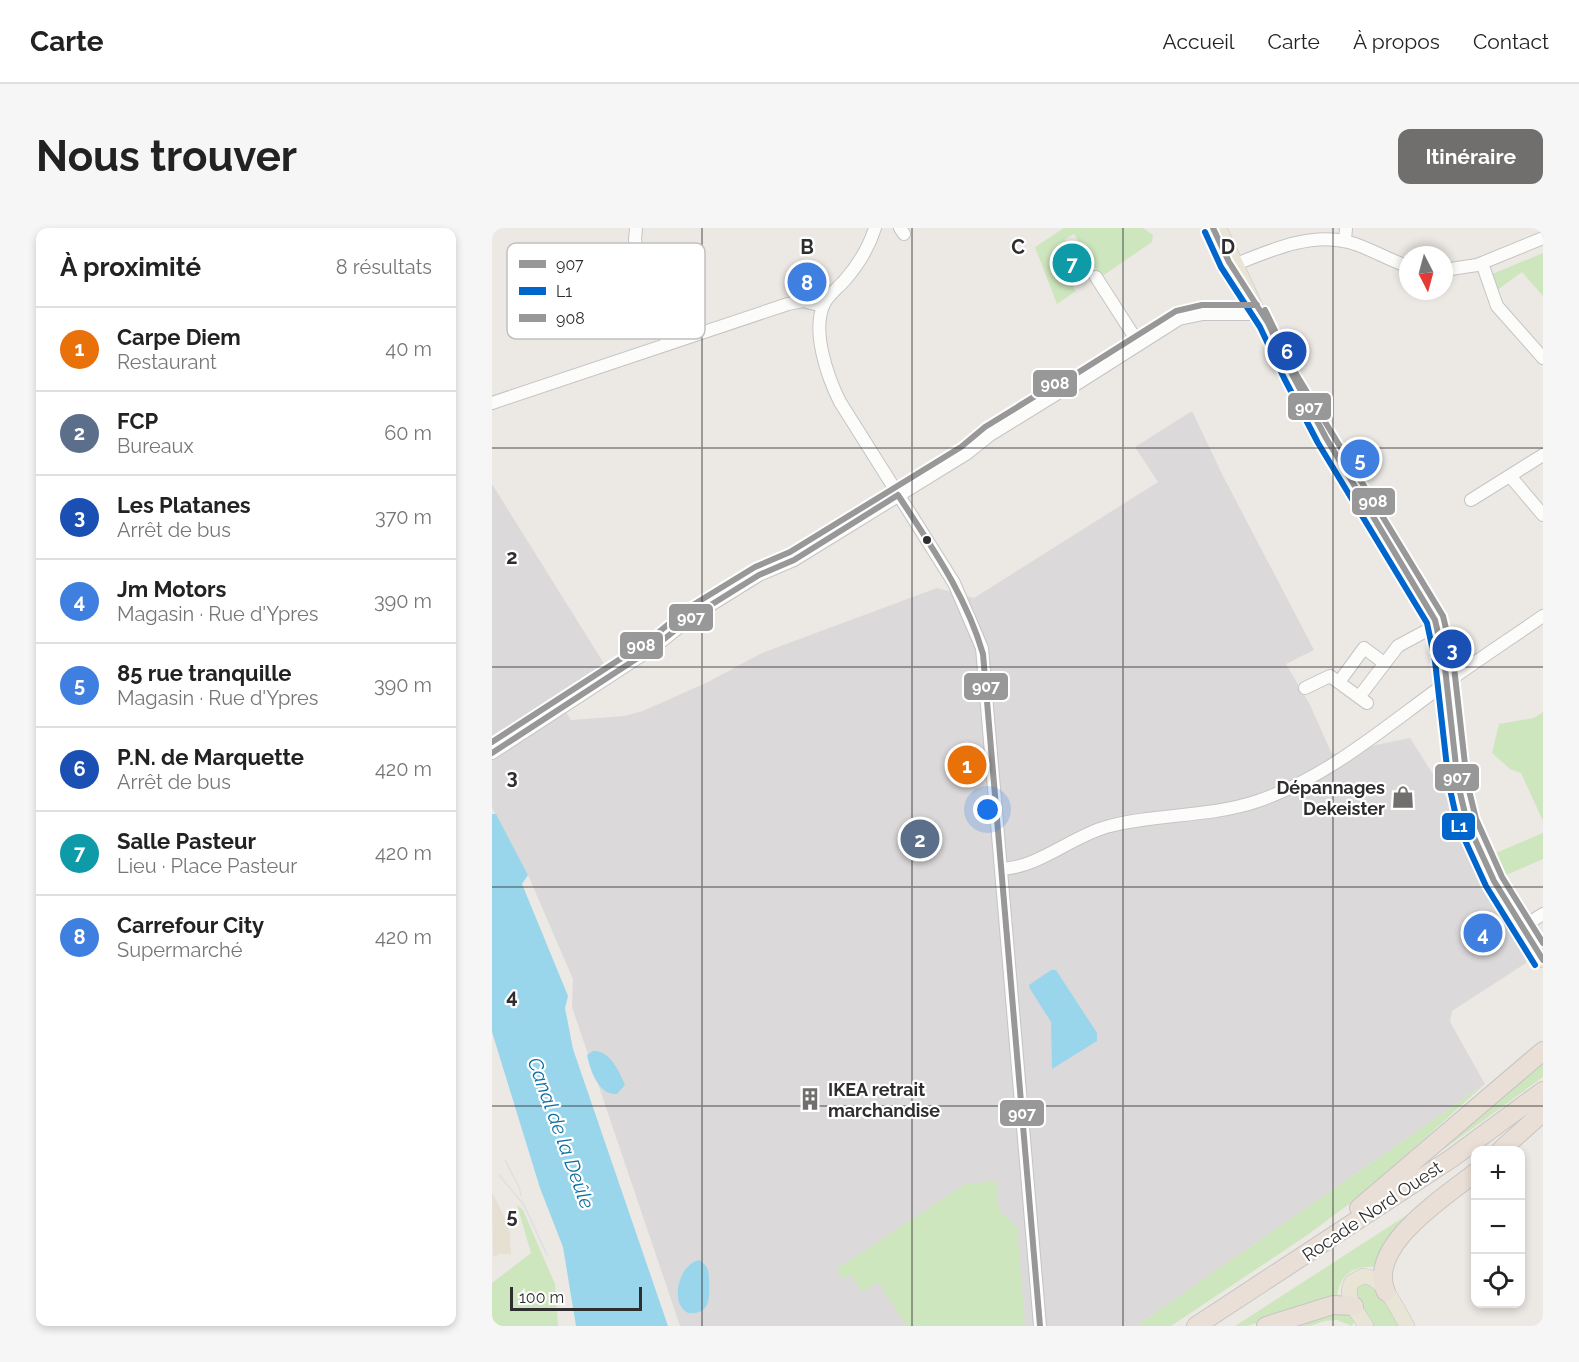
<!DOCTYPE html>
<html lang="fr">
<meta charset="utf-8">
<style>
:root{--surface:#fff;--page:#f6f6f6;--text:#222;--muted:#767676;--line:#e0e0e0;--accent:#706f6e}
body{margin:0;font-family:Raleway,sans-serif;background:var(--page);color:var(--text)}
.controls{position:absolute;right:18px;bottom:18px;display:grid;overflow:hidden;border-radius:12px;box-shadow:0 3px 9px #0003}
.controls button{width:54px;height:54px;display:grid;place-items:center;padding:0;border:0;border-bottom:2px solid var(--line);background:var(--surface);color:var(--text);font:30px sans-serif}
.compass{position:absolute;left:907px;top:18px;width:54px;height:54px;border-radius:50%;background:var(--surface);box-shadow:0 3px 9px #0003;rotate:174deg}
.scale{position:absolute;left:18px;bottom:15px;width:132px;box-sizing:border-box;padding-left:6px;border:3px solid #2e2e2e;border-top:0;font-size:16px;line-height:21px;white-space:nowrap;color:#2e2e2e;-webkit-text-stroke:4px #fff;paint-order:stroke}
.you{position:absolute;left:496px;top:582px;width:21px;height:21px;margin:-15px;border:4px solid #fff;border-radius:50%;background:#1a73e8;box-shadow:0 0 0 9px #1a73e833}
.badge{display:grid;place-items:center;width:39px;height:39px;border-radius:50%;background:var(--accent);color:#fff;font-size:20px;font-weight:700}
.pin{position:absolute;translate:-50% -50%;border:3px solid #fff;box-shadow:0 2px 6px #0006}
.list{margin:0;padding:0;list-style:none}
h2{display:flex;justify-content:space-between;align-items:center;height:78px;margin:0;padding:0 24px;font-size:26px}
h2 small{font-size:20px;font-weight:400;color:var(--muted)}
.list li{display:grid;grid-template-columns:39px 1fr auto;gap:18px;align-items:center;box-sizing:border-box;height:84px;padding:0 24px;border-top:2px solid var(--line)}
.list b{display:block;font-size:22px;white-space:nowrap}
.list p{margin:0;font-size:20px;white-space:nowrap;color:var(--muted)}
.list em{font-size:20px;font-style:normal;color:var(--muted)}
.icon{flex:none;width:33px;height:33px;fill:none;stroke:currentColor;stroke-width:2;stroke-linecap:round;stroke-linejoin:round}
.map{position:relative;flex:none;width:1051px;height:1098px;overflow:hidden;border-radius:12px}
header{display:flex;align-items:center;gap:36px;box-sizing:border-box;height:84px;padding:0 30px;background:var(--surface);border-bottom:2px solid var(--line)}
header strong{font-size:28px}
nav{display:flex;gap:33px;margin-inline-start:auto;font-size:21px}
.intro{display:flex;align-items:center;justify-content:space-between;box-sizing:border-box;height:144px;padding:0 36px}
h1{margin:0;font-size:42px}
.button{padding:15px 27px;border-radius:12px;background:var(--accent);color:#fff;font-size:21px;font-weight:700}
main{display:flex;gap:36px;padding:0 36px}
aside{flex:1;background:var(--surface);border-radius:12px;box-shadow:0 3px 9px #0003}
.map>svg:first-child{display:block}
.industrial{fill:#dcd9db}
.education{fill:#e6e0d3}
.green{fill:#cee6be}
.water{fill:#99d6ec}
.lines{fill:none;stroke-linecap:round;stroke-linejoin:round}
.minor-casing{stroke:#c5c4c5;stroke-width:14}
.major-casing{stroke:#c6c5c4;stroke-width:16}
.highway-casing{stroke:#c6c5c4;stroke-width:20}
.minor{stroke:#fcfcfb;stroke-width:12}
.major{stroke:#e8e4d6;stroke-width:15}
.highway{stroke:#eadfd6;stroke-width:18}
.tram{stroke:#dfdfe1;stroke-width:1.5}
.bus-1-casing{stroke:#fff;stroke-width:10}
.bus-2-casing{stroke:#fff;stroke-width:10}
.bus-3-casing{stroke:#fff;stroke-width:10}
.bus-1{stroke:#989898;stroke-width:6}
.bus-2{stroke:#06c;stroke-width:6}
.bus-3{stroke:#989898;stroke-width:6}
.grid{fill:none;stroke:#2e2e2e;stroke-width:1.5;stroke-opacity:0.55}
.bus-dot{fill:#2e2e2e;stroke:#fff;stroke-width:2}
.labels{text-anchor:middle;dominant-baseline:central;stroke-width:4.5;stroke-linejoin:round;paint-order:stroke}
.poi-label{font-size:18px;font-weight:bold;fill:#2e2e2e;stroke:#fff;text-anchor:end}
.street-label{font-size:18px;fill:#2e2e2e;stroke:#fff}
.water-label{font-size:20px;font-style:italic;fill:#0d6fa3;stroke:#fff}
.key{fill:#fff;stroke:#c0c0c0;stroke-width:1.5}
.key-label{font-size:16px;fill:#2e2e2e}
.grid-label{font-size:20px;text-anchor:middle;font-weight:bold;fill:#2e2e2e;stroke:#fff;stroke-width:4.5;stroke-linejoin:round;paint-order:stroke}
.line-badge{stroke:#fff;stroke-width:2}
.badge-label{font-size:16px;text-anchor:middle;font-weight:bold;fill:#fff}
</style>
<header>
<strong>Carte</strong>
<nav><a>Accueil</a><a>Carte</a><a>À propos</a><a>Contact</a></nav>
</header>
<div class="intro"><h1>Nous trouver</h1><a class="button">Itinéraire</a></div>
<main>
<aside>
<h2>À proximité<small>8 résultats</small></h2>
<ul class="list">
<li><span class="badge" style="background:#e8710a">1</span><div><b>Carpe Diem</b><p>Restaurant</p></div><em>40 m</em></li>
<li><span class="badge" style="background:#5c6f8a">2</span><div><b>FCP</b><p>Bureaux</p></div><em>60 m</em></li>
<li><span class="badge" style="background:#1a4fb4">3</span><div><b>Les Platanes</b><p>Arrêt de bus</p></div><em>370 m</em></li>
<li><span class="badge" style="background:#3f7fe0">4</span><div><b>Jm Motors</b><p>Magasin · Rue d'Ypres</p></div><em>390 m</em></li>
<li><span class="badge" style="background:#3f7fe0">5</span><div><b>85 rue tranquille</b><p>Magasin · Rue d'Ypres</p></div><em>390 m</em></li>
<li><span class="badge" style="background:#1a4fb4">6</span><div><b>P.N. de Marquette</b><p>Arrêt de bus</p></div><em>420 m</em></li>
<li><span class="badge" style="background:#0f9aa8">7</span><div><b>Salle Pasteur</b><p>Lieu · Place Pasteur</p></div><em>420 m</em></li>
<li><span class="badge" style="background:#3f7fe0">8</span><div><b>Carrefour City</b><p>Supermarché</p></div><em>420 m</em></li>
</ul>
</aside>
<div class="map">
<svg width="1051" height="1098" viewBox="0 0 1051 1098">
<rect width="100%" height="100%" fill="#ece8e4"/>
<path class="industrial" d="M 700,183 L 731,248 L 822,422 L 794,436 L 818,477 L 840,526 L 918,510 L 946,554 L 1037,724 L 1034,735 L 960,783 L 958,794 L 993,856 L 644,1098 L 188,1098 L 80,779 L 81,751 L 36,647 L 0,580 L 0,256 L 116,442 L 66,471 L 79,492 L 132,488 L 151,483 L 216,454 L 270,425 L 445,360 L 482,370 L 666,254 L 643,219 Z"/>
<path class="education" d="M 0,964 L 13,990 L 18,1006 L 19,1026 L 6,1026 L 5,1029 L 1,1028 Z"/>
<path class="green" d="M 572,0 L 651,0 L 661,7 L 660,14 L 609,49 L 582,6 L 573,11 L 574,20 L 562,29 L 584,63 L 565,76 L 543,19 Z
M 1051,25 L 1051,68 L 1030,44 L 1004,63 L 998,47 Z
M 1051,484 L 1051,593 L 1029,545 L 1018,541 L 1000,525 L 1007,496 L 1042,490 Z
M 1051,605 L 1051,631 L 1012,648 L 999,627 Z
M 1051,829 L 1051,849 L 955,919 L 915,945 Z
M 993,856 L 872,965 L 814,1008 L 679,1098 L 644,1098 Z
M 504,953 L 507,983 L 525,999 L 533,1098 L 415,1098 L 386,1054 L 370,1064 L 359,1047 L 351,1051 L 345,1041 L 473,956 Z
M 25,977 L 31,982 L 63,1056 L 66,1098 L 0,1098 L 0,1055 L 39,1025 Z
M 929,978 L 885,1039 C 862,1037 847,1046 845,1070 L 755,1098 L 743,1098 Z
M 878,1052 L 910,1098 L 880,1098 L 864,1071 L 862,1061 Z
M 852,1084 L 861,1090 L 862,1094 L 860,1098 L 845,1092 L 833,1093 L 818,1098 L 795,1098 L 835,1085 Z"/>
<path class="water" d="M 0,586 L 4,586 L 36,647 L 30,656 L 76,768 L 73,780 L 81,821 L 176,1098 L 84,1098 L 71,1019 L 48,960 L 0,804 Z
M 559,742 L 564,742 L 605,805 L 605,813 L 560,841 L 559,794 L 538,761 L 537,757 Z
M 101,823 C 118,822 127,843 133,857 L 125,866 C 107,868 98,842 95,827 Z
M 207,1032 C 215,1037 217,1042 217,1051 C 217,1065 220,1084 202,1085 C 198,1085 196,1086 193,1083 C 178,1071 188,1036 207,1032 Z"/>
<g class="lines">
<g class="minor-casing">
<path id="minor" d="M 144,0 L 143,12 L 146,26 L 176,115
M 383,0 C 377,19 366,37 353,52 C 346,60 336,67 332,76 C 319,103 336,150 348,174 L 462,355 L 490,420 L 548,1098
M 408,0 L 412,6
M 853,13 L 854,0
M 990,35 L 1005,78 L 1051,130
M 744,36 C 777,23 819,4 856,14 C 877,19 895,32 916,38
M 952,42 L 985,37 L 1051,10
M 604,49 L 647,116
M 0,175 L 296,76 L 311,73 L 331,78
M 1018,248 L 1051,287
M 979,272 L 1051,227
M 847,454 L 872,420 L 892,435
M 813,460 L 838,448 L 875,475
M 867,469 L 906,418 L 945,397
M 0,525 L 161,420 L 201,388 L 267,347 L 302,332 L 474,226 L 498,207 L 571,162 L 583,157 L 687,91 L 711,86 L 765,86
M 510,641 C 547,639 579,609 614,599 C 664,585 715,590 766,573 C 833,550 887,504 943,463 C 978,437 1015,413 1051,388
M 1030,699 L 1051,686"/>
</g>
<g class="major-casing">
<path id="major" d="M 727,0 L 796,150 L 821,189 L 943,392 L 952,431 L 966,556 L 975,594 L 1002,653 L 1051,732
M 874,1098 C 866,1085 851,1069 860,1054 L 871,1048 C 893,1049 905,1082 915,1098"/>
</g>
<g class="highway-casing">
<path id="highway" d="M 1009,922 L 1051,884
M 867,980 L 1051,823
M 894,1064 C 874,1018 953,969 984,944
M 704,1098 L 960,930 L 1051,863
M 774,1098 L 841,1077 L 862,1078"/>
</g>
<use href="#minor" class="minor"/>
<use href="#major" class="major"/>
<use href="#highway" class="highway"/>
<path class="tram" d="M 13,932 L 27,959 L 29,967
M 7,947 L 32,977 L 55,1027"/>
<g class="bus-1-casing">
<path id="bus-1" d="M 721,0 L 737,34 L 776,95 L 800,146 L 834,210 L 943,392 L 952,431 L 966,556 L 975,594 L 1002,653 L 1051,732
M 406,267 C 439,318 474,367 491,426 L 548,1098
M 0,525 L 161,420 L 201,388 L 267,347 L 302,332 L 406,267"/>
</g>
<g class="bus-2-casing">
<path id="bus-2" d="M 713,4 L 729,39 L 768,99 L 792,150 L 826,215 L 935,395 L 943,433 L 957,557 L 966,597 L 994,658 L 1043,737"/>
</g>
<g class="bus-3-casing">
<path id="bus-3" d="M 773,82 L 804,146 L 951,388 L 961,430 L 975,554 L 984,591 L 1010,649 L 1051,715
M 0,514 L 156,413 L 196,380 L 263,339 L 298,324 L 469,219 L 493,199 L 566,154 L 579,149 L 684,83 L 710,77 L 765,77"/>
</g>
<use href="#bus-1" class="bus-1"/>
<use href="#bus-2" class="bus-2"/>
<use href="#bus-3" class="bus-3"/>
</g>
<path class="grid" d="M 210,0 L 210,1098M 420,0 L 420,1098M 631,0 L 631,1098M 841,0 L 841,1098M 0,220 L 1051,220M 0,439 L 1051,439M 0,659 L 1051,659M 0,878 L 1051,878"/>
<defs>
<g id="shop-bare" transform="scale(1.8)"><path d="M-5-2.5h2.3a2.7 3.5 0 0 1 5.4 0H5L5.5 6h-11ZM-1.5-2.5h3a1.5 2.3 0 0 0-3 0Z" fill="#706f6e" stroke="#fff" stroke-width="2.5" paint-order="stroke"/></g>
<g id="building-bare" transform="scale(1.8)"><path d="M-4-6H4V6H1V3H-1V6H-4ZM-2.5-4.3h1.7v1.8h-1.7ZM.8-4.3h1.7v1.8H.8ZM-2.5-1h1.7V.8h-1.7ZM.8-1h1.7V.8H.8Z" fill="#706f6e" stroke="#fff" stroke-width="2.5" paint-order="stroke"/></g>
</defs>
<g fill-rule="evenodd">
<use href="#shop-bare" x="911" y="569"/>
<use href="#building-bare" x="318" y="871"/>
</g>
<circle class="bus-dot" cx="435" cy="312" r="5"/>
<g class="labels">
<g class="poi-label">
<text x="893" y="559">Dépannages<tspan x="893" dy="21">Dekeister</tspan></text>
<text x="336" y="861" text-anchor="start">IKEA retrait<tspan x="336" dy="21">marchandise</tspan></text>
</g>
<g class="street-label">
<text transform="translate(880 983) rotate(-34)">Rocade Nord Ouest</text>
</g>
<g class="water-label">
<text transform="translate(69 905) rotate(70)">Canal de la Deûle</text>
</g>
</g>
<rect x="15" y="15" width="198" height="96" rx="9" class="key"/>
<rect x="27" y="32" width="27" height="8" fill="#989898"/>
<rect x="27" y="59" width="27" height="8" fill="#06c"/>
<rect x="27" y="86" width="27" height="8" fill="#989898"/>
<g class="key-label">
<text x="64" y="42">907</text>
<text x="64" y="69">L1</text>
<text x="64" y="96">908</text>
</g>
<g class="grid-label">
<text x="315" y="26">B</text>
<text x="526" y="26">C</text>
<text x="736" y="26">D</text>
<text x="20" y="336">2</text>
<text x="20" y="556">3</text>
<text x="20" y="775">4</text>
<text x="20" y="995">5</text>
</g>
<g class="line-badge">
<rect x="540" y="141" width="46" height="29" rx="6" fill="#989898"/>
<rect x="795" y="164" width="45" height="29" rx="6" fill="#989898"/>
<rect x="859" y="259" width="45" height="29" rx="6" fill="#989898"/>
<rect x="176" y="375" width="46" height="29" rx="6" fill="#989898"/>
<rect x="127" y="403" width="45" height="29" rx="6" fill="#989898"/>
<rect x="471" y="444" width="46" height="29" rx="6" fill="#989898"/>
<rect x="942" y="535" width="46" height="29" rx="6" fill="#989898"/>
<rect x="949" y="584" width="35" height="29" rx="6" fill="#06c"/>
<rect x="507" y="871" width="46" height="28" rx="6" fill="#989898"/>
</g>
<g class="badge-label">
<text x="563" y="161">908</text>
<text x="817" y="185">907</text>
<text x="881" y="279">908</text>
<text x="199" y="395">907</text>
<text x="149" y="423">908</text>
<text x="494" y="464">907</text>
<text x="965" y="555">907</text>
<text x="967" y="604">L1</text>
<text x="530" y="891">907</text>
</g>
</svg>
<div class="controls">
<button>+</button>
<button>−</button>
<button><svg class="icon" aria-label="locate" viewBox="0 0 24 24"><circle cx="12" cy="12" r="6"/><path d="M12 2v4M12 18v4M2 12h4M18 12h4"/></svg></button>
</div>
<svg class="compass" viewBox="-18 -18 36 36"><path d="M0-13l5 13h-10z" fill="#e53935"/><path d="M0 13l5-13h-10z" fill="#767676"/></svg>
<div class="scale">100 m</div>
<div class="you"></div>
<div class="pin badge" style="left:475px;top:537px;background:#e8710a">1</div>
<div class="pin badge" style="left:428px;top:611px;background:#5c6f8a">2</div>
<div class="pin badge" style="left:960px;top:421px;background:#1a4fb4">3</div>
<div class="pin badge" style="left:991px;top:705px;background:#3f7fe0">4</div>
<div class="pin badge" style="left:868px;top:231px;background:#3f7fe0">5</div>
<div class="pin badge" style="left:795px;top:123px;background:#1a4fb4">6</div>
<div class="pin badge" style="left:580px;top:35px;background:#0f9aa8">7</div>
<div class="pin badge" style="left:315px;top:54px;background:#3f7fe0">8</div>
</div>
</main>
